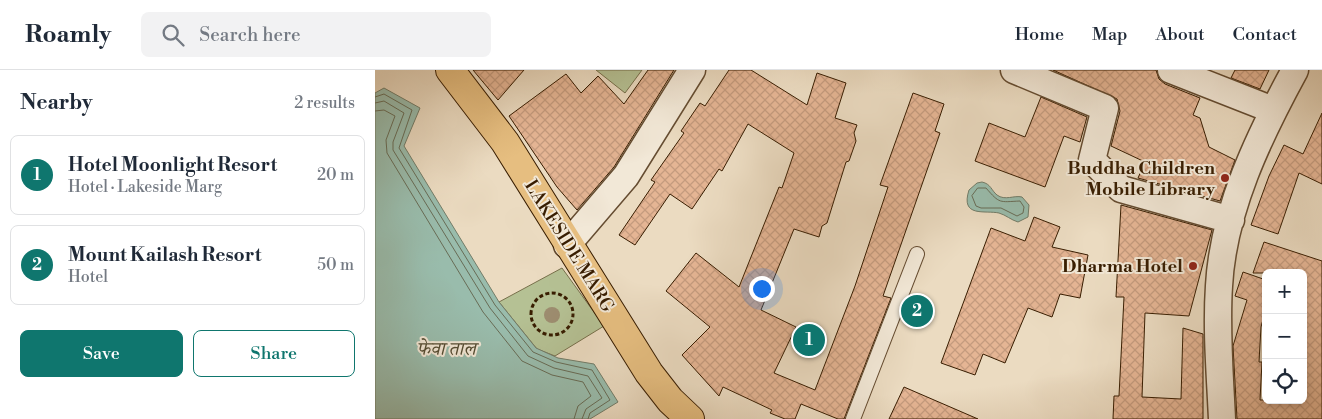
<!DOCTYPE html>
<meta charset="utf-8">
<style>
:root{--surface:#fff;--page:#f2f2f3;--text:#1f2937;--muted:#747a83;--line:#e0e1e3;--accent:#0f766e}
body{margin:0;font-family:"Libre Bodoni","Noto Serif Devanagari",serif;background:var(--page);color:var(--text)}
.controls{position:absolute;right:15px;bottom:15px;display:grid;overflow:hidden;border-radius:8px;box-shadow:0 2px 8px #0003}
.controls button{width:45px;height:45px;display:grid;place-items:center;padding:0;border:0;border-bottom:1px solid var(--line);background:var(--surface);color:var(--text);font:25px sans-serif}
.you{position:absolute;left:386px;top:218px;width:18px;height:18px;margin:-12px;border:4px solid #fff;border-radius:50%;background:#1a73e8;box-shadow:0 0 0 8px #1a73e833}
.badge{display:grid;place-items:center;width:32px;height:32px;border-radius:50%;background:var(--accent);color:#fff;font-size:16px;font-weight:700}
.pin{position:absolute;translate:-50% -50%;border:2px solid #fff;box-shadow:0 1px 5px #0006}
.list{margin:0;padding:0;list-style:none}
h2{display:flex;justify-content:space-between;align-items:center;height:65px;margin:0;padding:0 20px;font-size:21px}
h2 small{font-size:16px;font-weight:400;color:var(--muted)}
.list li{display:grid;grid-template-columns:32px 1fr auto;gap:15px;align-items:center;box-sizing:border-box;height:80px;margin:0 10px 10px;padding:0 10px;border:1px solid var(--line);border-radius:8px}
.list b{display:block;font-size:19px;white-space:nowrap}
.list p{margin:0;font-size:16px;white-space:nowrap;color:var(--muted)}
.list em{font-size:16px;font-style:normal;color:var(--muted)}
.actions{display:flex;gap:10px;padding:15px 20px}
.actions a{flex:1;padding:11px 0;border:1px solid var(--accent);border-radius:8px;text-align:center;font-size:18px;color:var(--accent)}
.actions .main{background:var(--accent);color:#fff}
.icon{flex:none;width:28px;height:28px;fill:none;stroke:currentColor;stroke-width:2;stroke-linecap:round;stroke-linejoin:round}
.map{position:relative;flex:none;width:947px;height:349px;overflow:hidden}
header{display:flex;align-items:center;gap:30px;box-sizing:border-box;height:70px;padding:0 25px;background:var(--surface);border-bottom:1px solid var(--line)}
header strong{font-size:24px}
nav{display:flex;gap:28px;margin-inline-start:auto;font-size:18px}
.search{width:350px;height:45px;background:var(--page);display:flex;align-items:center;gap:12px;box-sizing:border-box;padding:0 18px;border-radius:8px;color:var(--muted);font-size:19px}
main{display:flex}
aside{flex:1;background:var(--surface)}
.map>svg:first-child{display:block}
.green{fill:#b5c194;stroke:#766f4a}
.water{fill:#99bcac;stroke:#727c68}
.lines{fill:none;stroke-linecap:round;stroke-linejoin:round}
.shore{stroke:#686c56;stroke-width:1}
.building{fill:url(#building-cross-hatch);stroke:#381d01}
.lane-casing{stroke:#654c31;stroke-width:16}
.street-casing{stroke:#654c31;stroke-width:29}
.primary-casing{stroke:#381d01;stroke-width:30}
.path{stroke:#381d01;stroke-width:3;stroke-dasharray:4 2.5;stroke-linecap:butt}
.lane{stroke:#f2e8d7;stroke-width:14}
.street{stroke:#f2e8d7;stroke-width:26}
.primary{stroke:#e6be80;stroke-width:28}
.tree{fill:#9d8d70}
.poi-dot{fill:#8f2418;stroke:#f2e8d7;stroke-width:2}
.labels{text-anchor:middle;dominant-baseline:central;stroke-width:4;stroke-linejoin:round;paint-order:stroke}
.poi-label{font-size:18px;font-weight:bold;fill:#381d01;stroke:#f2e8d7;text-anchor:end}
.street-label{font-size:18px;fill:#381d01;stroke:#f2e8d7}
.water-label{font-size:19px;font-style:italic;fill:#554d34;stroke:#f2e8d7}
</style>
<header>
<strong>Roamly</strong>
<div class="search"><svg class="icon" aria-label="search" viewBox="0 0 24 24"><circle cx="10" cy="10" r="6"/><path d="M15 15l6 6"/></svg>Search here</div>
<nav><a>Home</a><a>Map</a><a>About</a><a>Contact</a></nav>
</header>
<main>
<aside>
<h2>Nearby<small>2 results</small></h2>
<ul class="list">
<li><span class="badge">1</span><div><b>Hotel Moonlight Resort</b><p>Hotel · Lakeside Marg</p></div><em>20 m</em></li>
<li><span class="badge">2</span><div><b>Mount Kailash Resort</b><p>Hotel</p></div><em>50 m</em></li>
</ul>
<div class="actions"><a class="main">Save</a><a>Share</a></div>
</aside>
<div class="map">
<svg width="947" height="349" viewBox="0 0 947 349">
<defs>
<pattern id="building-cross-hatch" width="8" height="8" patternUnits="userSpaceOnUse" patternTransform="scale(1.25)"><rect width="8" height="8" fill="#e5b594"/><path d="M0 0l8 8M0 8l8-8" fill="none" stroke="#c59b7e"/></pattern>
</defs>
<rect width="100%" height="100%" fill="#ebdbc1"/>
<filter id="stains"><feTurbulence type="fractalNoise" baseFrequency=".004" numOctaves="4"/><feColorMatrix values="0 0 0 0 .2 0 0 0 0 .09 0 0 0 0 .02 0 0 0 .5 -.17"/></filter>
<radialGradient id="worn" r=".72"><stop offset=".6" stop-color="#630" stop-opacity="0"/><stop offset="1" stop-color="#630" stop-opacity=".3"/></radialGradient>
<path class="green" d="M 221,0 L 267,0 L 250,23 Z
M 187,198 L 229,256 L 180,286 L 162,279 L 124,232 Z"/>
<path class="water" d="M 9,18 L 45,38 L 29,76 L 124,232 L 161,278 L 183,288 L 219,294 L 243,332 L 215,349 L 0,349 L 0,23 Z
M 607,112 C 616,114 616,120 622,125 C 630,131 639,125 647,127 L 654,135 L 653,147 L 643,152 C 636,150 631,145 624,143 C 610,140 585,148 594,120 L 602,113 Z"/>
<g class="lines">
<path class="shore" d="M 0,27 L 9,24 L 37,40 L 24,78 L 120,235 L 158,282 L 181,292 L 217,300 L 235,330 L 215,343 L 213,349
M 0,33 L 9,31 L 29,43 L 18,72 L 18,80 L 115,238 L 153,286 L 179,298 L 213,306 L 227,328 L 211,339 L 207,349
M 0,41 L 9,40 L 20,46 L 11,70 L 12,83 L 108,242 L 147,291 L 177,305 L 208,312 L 216,326 L 203,336 L 199,349
M 603,118 L 611,118 C 625,134 624,132 645,131 L 649,137 L 648,143 L 642,146 L 626,138 L 606,138 L 601,136 L 597,126 Z"/>
</g>
<path class="building" d="M 98,0 L 149,0 L 123,30 Z
M 273,0 L 299,0 L 239,97 L 202,140 L 182,117 L 134,46 L 191,4 L 206,23 L 223,6 L 249,34 Z
M 354,0 L 376,0 L 432,35 L 442,3 L 471,13 L 460,48 L 482,55 L 479,63 L 481,71 L 474,91 L 471,92 L 452,153 L 447,156 L 444,167 L 419,159 L 386,240 L 421,257 L 399,303 L 440,320 L 480,216 L 513,117 L 505,115 L 538,23 L 569,34 L 560,61 L 565,63 L 508,226 L 516,228 L 469,349 L 463,349 L 426,334 L 420,349 L 410,349 L 395,343 L 397,340 L 348,317 L 344,326 L 307,285 L 335,257 L 291,221 L 321,183 L 364,217 L 404,117 L 407,118 L 419,83 L 373,54 L 347,101 L 344,99 L 317,139 L 295,124 L 260,175 L 244,165 L 280,112 L 276,110 L 309,63 L 306,61 L 325,33 L 330,36 Z
M 678,0 L 781,0 L 784,9 L 790,14 L 825,28 L 818,45 L 825,48 L 834,77 L 860,90 L 845,131 L 763,108 L 770,92 L 736,76 L 745,41 L 742,29 Z
M 860,0 L 894,0 L 885,19 L 856,8 Z
M 666,27 L 712,47 L 705,72 L 689,66 L 670,117 L 600,91 L 614,53 L 650,67 Z
M 947,43 L 947,114 L 924,103 L 903,164 L 876,155 L 894,106 L 909,75 L 928,84 Z
M 746,135 L 837,160 L 814,246 L 770,243 L 767,327 L 806,329 L 808,258 L 828,264 L 828,349 L 738,349 L 739,326 L 744,326 L 749,227 L 741,227 Z
M 659,147 L 685,157 L 677,177 L 713,185 L 705,228 L 685,224 L 677,247 L 653,238 L 630,293 L 608,284 L 600,305 L 566,293 L 616,158 L 650,171 Z
M 889,172 L 947,191 L 947,349 L 862,349 L 858,276 L 872,230 L 860,226 L 868,202 L 891,210 L 891,238 L 886,257 L 884,292 L 887,292 L 885,330 L 928,330 L 928,203 L 878,203 Z
M 529,317 L 603,349 L 514,349 Z"/>
<g class="lines">
<g class="lane-casing">
<path id="lane" d="M 478,349 L 542,184"/>
</g>
<g class="street-casing">
<path id="street" d="M 639,0 L 730,38 L 717,90 L 746,119 L 856,150
M 796,0 L 898,40
M 192,175 L 251,106 L 317,0
M 847,349 C 845,305 841,260 844,216 C 848,140 884,66 920,0"/>
</g>
<g class="primary-casing">
<path id="primary" d="M 75,0 L 130,72 L 274,303 L 295,330 L 315,349"/>
</g>
<path class="path" d="M156 244a21 21 0 1 1 42 0a21 21 0 1 1-42 0Z"/>
<use href="#lane" class="lane"/>
<use href="#street" class="street"/>
<use href="#primary" class="primary"/>
</g>
<circle class="tree" cx="177" cy="245" r="8"/>
<g class="poi-dot">
<circle cx="850" cy="108" r="5"/>
<circle cx="818" cy="196" r="5"/>
</g>
<g class="labels">
<g class="poi-label">
<text x="840" y="98">Buddha Children<tspan x="840" dy="21">Mobile Library</tspan></text>
<text x="808" y="196">Dharma Hotel</text>
</g>
<g class="street-label">
<text transform="translate(194 176) rotate(58)">LAKESIDE MARG</text>
</g>
<g class="water-label">
<text x="71" y="279">फेवा ताल</text>
</g>
</g>
<rect width="100%" height="100%" filter="url(#stains)"/>
<rect width="100%" height="100%" fill="url(#worn)"/>
</svg>
<div class="controls">
<button>+</button>
<button>−</button>
<button><svg class="icon" aria-label="locate" viewBox="0 0 24 24"><circle cx="12" cy="12" r="6"/><path d="M12 2v4M12 18v4M2 12h4M18 12h4"/></svg></button>
</div>
<div class="you"></div>
<div class="pin badge" style="left:434px;top:270px">1</div>
<div class="pin badge" style="left:542px;top:241px">2</div>
</div>
</main>
